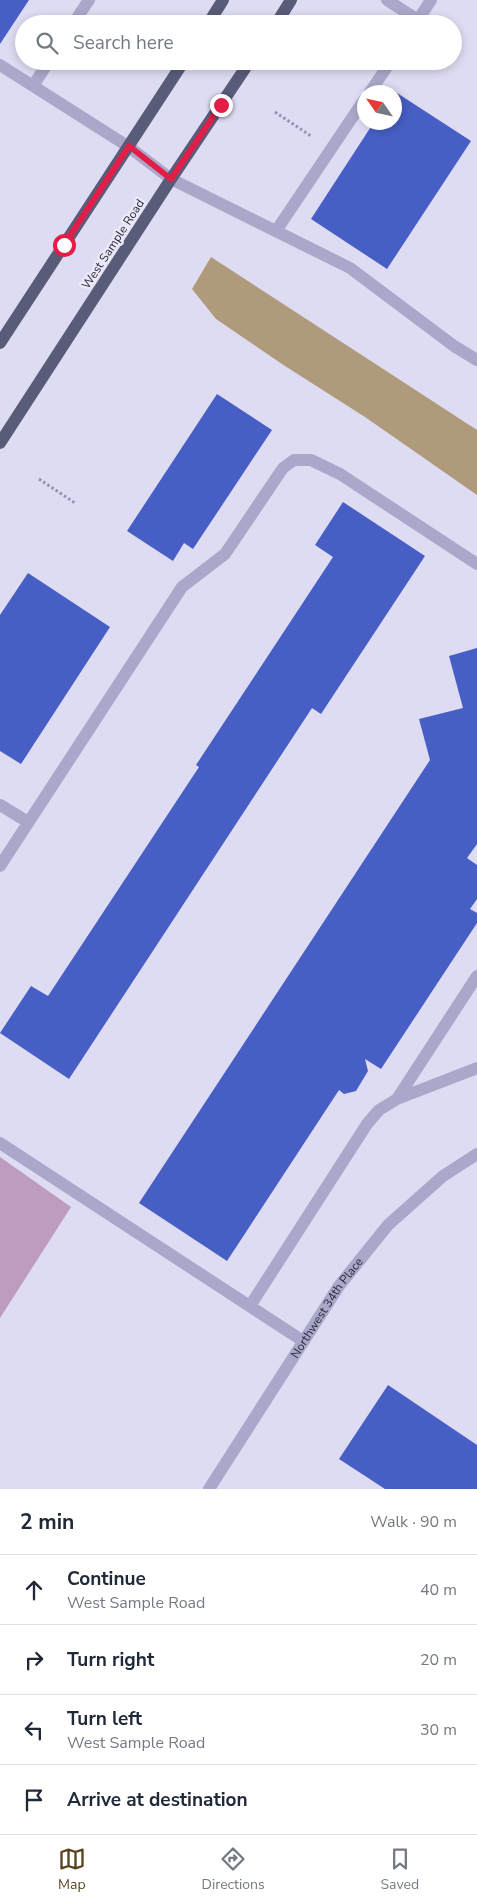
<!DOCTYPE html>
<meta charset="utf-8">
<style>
:root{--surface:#fff;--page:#f6f6f7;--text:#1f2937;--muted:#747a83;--line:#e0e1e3;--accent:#58431e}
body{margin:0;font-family:"Nunito Sans",sans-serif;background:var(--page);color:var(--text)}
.compass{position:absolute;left:357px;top:85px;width:45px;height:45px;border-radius:50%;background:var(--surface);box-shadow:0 2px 8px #0003;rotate:304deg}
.stop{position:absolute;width:15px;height:15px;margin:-11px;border:4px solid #e11d48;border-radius:50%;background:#fff}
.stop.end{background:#e11d48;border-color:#fff;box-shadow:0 1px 5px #0008}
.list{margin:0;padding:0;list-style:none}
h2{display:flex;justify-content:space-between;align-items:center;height:65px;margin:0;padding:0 20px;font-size:21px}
h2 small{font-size:16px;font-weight:400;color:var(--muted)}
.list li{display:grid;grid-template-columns:32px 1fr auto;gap:15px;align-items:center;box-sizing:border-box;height:70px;padding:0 20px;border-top:1px solid var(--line)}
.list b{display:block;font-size:19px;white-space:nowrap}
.list p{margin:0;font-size:16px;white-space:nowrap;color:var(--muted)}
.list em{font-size:16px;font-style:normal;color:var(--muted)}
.icon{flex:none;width:28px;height:28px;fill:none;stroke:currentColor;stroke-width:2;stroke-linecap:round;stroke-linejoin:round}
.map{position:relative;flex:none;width:477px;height:1489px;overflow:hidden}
.search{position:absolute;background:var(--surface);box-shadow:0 2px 8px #0003;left:15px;right:15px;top:15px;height:55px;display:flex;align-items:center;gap:12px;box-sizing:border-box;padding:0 18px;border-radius:28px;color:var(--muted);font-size:19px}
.sheet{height:345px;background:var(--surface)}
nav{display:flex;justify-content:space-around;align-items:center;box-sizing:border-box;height:70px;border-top:1px solid var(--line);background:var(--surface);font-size:14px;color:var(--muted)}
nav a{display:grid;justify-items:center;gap:2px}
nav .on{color:var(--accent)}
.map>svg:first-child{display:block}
.green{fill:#be9cc1}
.water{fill:#af9b7b}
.building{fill:#475ec5}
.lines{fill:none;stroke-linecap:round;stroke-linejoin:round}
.path{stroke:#9392b6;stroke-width:3;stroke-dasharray:2.5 2.5;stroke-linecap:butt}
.lane{stroke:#a9a8ca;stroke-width:12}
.street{stroke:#a9a8ca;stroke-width:12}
.primary{stroke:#595c79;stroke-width:12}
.route{stroke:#e11d48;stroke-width:6}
.labels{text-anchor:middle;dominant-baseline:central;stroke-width:5;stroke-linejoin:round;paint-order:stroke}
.street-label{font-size:12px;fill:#282a37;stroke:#ebe8f9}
</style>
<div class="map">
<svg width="477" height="1489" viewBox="0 0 477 1489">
<rect width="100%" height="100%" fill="#dedcf2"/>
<path class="green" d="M 0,1157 L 71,1207 L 0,1318 Z"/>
<path class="water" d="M 211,257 L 477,430 L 477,495 L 365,417 L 285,366 L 216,319 L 192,289 Z"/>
<path class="building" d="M 0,0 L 29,0 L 0,44 Z
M 394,91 L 471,141 L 387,269 L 311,219 L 374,122 L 394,122 Z
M 217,394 L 272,430 L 193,549 L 184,543 L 173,561 L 127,531 Z
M 343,502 L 425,556 L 321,714 L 312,708 L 69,1079 L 0,1033 L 31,986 L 48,996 L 199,767 L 196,765 L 333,557 L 315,545 Z
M 28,573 L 110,627 L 21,764 L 0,751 L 0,615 Z
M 477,648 L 477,844 L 467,858 L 477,865 L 477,899 L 470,909 L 477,913 L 477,923 L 381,1069 L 365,1059 L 368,1071 L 356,1091 L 344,1094 L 339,1090 L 227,1261 L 139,1203 L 430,760 L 419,719 L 463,708 L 449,656 Z
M 388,1385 L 477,1445 L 477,1489 L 385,1489 L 339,1459 Z"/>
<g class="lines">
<path class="path" d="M 275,112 L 311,136
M 39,479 L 75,503"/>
<path class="lane" d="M 387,0 L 418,20 L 416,24
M 418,20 L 431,0
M 73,24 L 89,0
M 0,65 L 129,147 L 171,179 L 350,268 L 454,346 L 477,360
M 33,86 L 49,61
M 370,92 L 391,61
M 276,231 L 364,100
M 0,805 L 28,822
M 0,866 L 182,587 L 225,554 L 283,468 L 294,460 L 311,460 L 340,474 L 477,564
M 397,1099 L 477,976
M 0,1143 L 303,1341
M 250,1306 L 367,1124 L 379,1110 L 397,1099 L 477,1068"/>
<path class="street" id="s1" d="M 209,1489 L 339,1286 L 388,1225 L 443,1176 L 477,1154"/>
<path class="primary" d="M 208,24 L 223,0
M 276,24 L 291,0
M 0,343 L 184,61
M 0,443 L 171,179 L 250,61"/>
</g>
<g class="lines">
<path class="route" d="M 64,245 L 129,146 L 171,179 L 221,105"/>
</g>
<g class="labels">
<g class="street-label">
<text transform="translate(113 244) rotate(-57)">West Sample Road</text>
<text stroke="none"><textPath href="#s1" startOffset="216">Northwest 34th Place</textPath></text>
</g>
</g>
</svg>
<svg class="compass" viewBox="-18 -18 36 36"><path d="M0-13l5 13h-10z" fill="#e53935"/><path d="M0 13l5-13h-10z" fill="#747a83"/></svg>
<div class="stop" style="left:64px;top:245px"></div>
<div class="stop end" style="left:221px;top:105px"></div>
<div class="search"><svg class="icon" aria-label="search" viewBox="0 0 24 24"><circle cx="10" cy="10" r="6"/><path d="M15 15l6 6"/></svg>Search here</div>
</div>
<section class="sheet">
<h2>2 min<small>Walk · 90 m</small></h2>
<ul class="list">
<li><svg class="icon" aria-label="ahead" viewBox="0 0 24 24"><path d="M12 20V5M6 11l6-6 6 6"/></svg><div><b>Continue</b><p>West Sample Road</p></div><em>40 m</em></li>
<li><svg class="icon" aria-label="right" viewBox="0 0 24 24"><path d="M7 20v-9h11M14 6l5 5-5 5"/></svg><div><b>Turn right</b></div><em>20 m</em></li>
<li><svg class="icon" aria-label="left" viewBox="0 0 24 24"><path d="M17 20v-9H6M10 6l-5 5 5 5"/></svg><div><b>Turn left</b><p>West Sample Road</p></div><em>30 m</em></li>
<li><svg class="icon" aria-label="arrive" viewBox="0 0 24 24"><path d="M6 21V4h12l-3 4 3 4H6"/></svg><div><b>Arrive at destination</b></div></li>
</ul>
</section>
<nav>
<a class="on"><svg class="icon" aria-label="map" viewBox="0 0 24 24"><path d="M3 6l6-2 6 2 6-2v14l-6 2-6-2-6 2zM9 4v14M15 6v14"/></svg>Map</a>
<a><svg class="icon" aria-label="directions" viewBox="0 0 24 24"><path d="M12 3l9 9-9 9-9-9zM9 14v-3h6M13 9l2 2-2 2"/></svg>Directions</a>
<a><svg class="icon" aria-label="saved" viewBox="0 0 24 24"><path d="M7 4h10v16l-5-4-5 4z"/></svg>Saved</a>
</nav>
